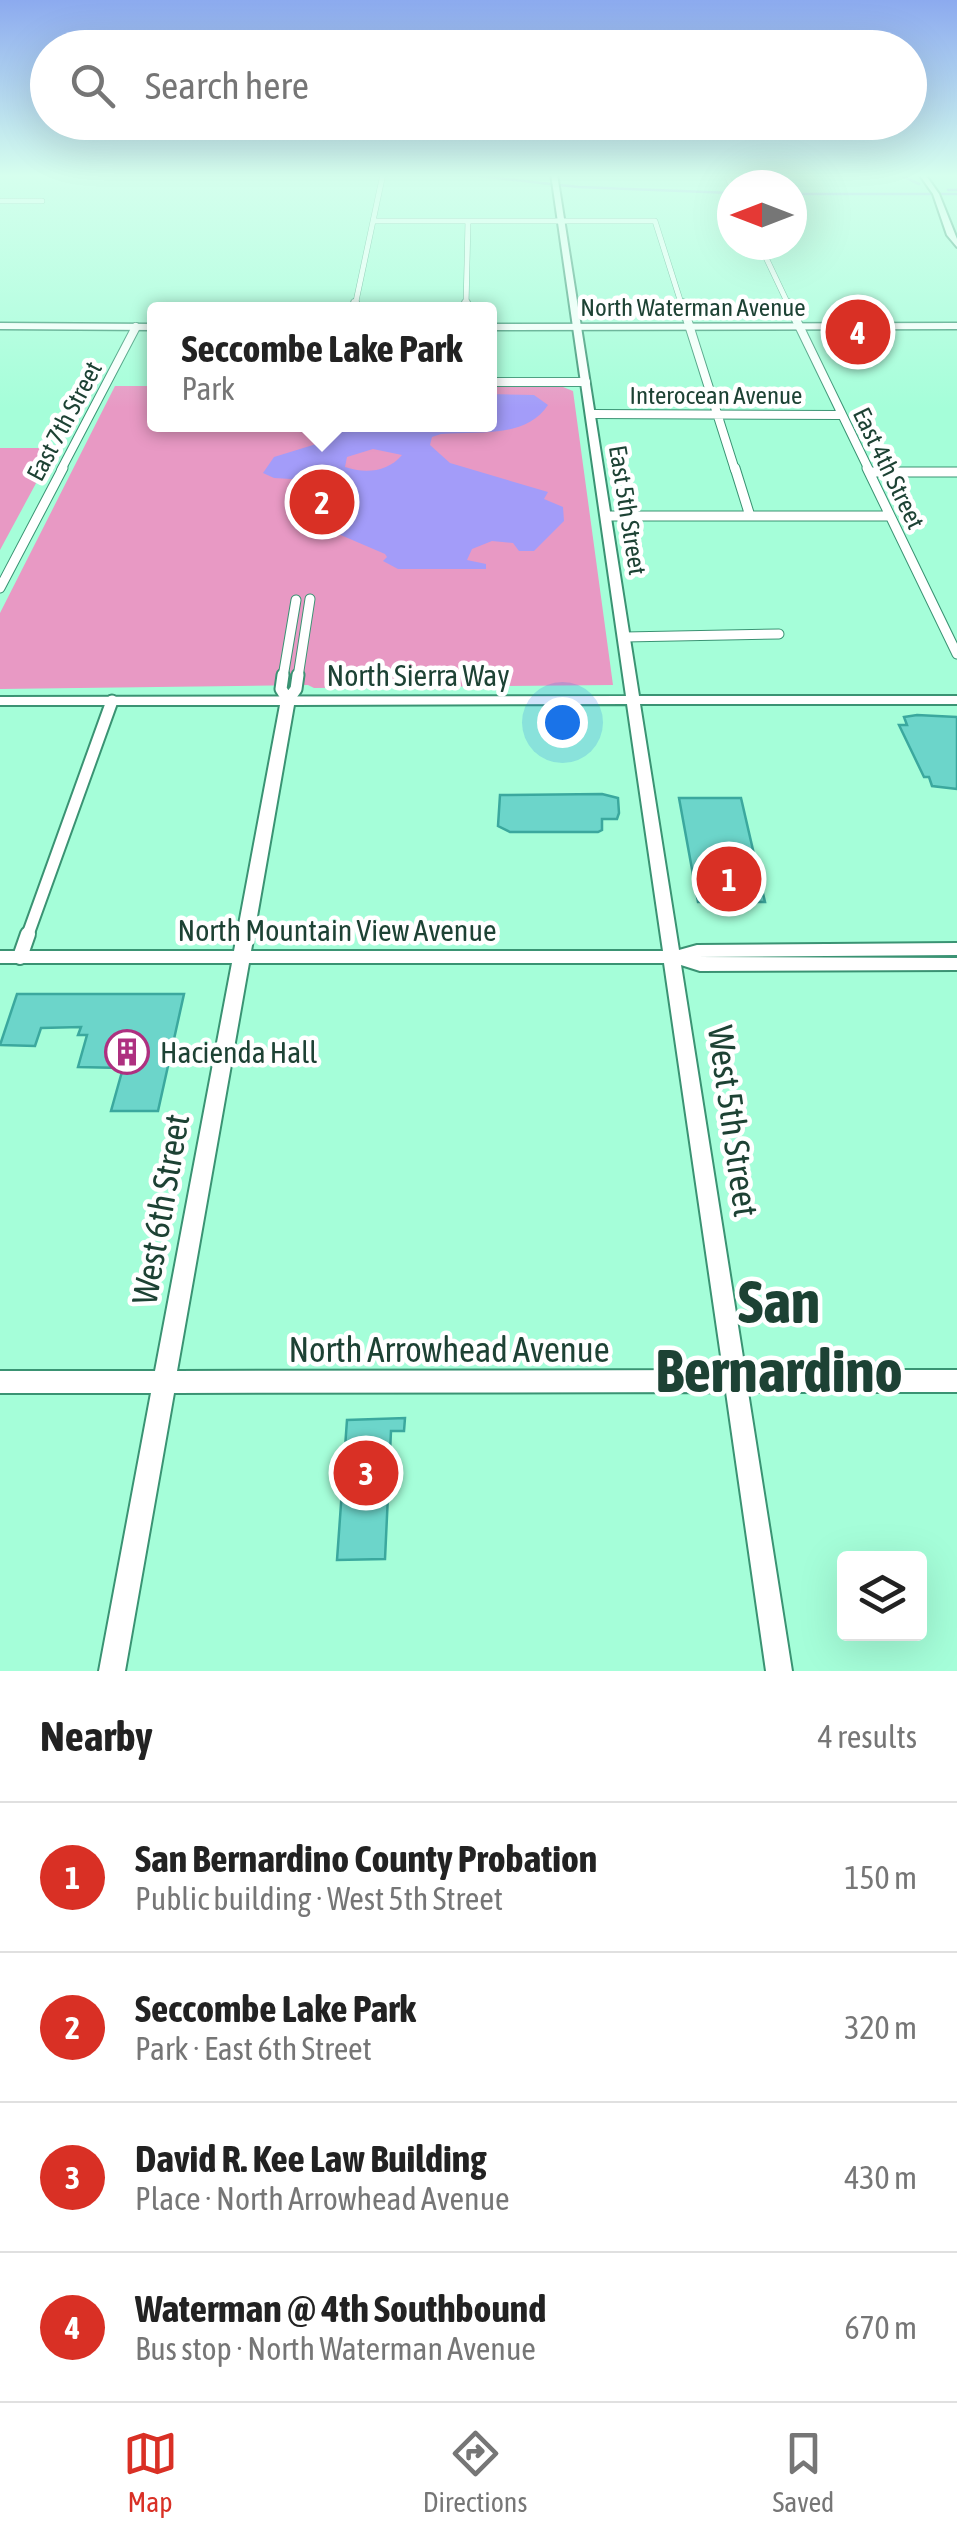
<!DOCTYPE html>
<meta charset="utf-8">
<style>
:root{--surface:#fff;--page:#f2f2f2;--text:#222;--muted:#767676;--line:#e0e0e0;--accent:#d93025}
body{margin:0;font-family:"Asap Condensed",sans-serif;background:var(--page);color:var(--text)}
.controls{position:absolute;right:30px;bottom:30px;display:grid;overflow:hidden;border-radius:10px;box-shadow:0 10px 40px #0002}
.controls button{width:90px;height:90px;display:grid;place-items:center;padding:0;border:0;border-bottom:2px solid var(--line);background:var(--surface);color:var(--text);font:50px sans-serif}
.compass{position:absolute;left:717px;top:170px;width:90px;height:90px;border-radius:50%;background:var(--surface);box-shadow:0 10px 40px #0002;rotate:270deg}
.you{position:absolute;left:562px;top:722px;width:35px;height:35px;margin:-25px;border:8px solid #fff;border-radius:50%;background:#1a73e8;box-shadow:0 0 0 15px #1a73e833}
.badge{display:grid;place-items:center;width:65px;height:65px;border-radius:50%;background:var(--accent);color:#fff;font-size:32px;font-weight:700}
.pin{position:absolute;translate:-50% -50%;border:5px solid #fff;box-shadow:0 2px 10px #0006}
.popup{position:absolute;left:147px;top:302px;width:350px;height:130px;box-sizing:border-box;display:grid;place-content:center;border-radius:10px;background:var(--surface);filter:drop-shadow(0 2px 8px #0005);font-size:32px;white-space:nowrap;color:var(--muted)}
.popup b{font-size:38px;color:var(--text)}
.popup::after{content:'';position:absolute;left:50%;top:100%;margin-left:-20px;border:20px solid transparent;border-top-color:var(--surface)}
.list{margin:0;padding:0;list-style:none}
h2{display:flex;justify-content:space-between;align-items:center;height:130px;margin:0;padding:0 40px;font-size:42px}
h2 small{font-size:32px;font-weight:400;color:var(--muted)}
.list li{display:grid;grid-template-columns:65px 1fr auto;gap:30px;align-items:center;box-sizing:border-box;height:150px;padding:0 40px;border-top:2px solid var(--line)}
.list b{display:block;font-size:38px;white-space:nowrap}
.list p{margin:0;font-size:32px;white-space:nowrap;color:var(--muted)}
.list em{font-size:32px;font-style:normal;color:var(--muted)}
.icon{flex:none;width:55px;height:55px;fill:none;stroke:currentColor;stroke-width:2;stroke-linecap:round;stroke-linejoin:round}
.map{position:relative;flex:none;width:957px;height:1671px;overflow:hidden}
.search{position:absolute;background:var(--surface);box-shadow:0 10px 40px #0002;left:30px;right:30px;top:30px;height:110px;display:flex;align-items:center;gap:25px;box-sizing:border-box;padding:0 35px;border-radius:55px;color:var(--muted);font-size:38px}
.sheet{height:730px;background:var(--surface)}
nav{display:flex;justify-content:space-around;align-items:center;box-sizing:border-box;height:140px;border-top:2px solid var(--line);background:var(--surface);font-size:28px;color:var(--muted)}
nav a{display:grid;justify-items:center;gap:5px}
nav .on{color:var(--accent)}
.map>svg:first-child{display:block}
.green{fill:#e899c4}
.water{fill:#a39cf9;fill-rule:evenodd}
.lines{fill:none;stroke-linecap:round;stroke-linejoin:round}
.stream{stroke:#a39cf9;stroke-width:2.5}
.building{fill:#6cd5ca;stroke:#3ba89e;stroke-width:2.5}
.street-far4-casing{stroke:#3a9373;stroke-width:6}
.street-far3-casing{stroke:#3a9373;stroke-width:10}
.street-far2-casing{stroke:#3a9373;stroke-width:11}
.street-far1-casing{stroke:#3a9373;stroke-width:15}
.street-casing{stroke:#3a9373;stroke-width:18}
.secondary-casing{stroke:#3a9373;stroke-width:4}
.primary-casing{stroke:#3a9373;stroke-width:3}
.street-far4{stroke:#fff;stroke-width:5}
.street-far3{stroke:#fff;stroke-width:8}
.street-far2{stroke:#fff;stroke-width:9}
.street-far1{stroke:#fff;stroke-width:11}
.street{stroke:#fff;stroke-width:14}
.secondary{fill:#fff;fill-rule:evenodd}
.primary{fill:#fff;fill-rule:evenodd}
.labels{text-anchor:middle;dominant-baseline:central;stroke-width:9;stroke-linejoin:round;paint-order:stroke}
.far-street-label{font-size:25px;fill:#1d4234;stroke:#fff}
.street-label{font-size:30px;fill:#1d4234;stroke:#fff}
.poi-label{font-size:30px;fill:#1d4234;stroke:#fff;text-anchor:start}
.near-street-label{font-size:35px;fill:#1d4234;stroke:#fff}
.near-town-label{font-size:60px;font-weight:bold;fill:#1d4234;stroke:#fff}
</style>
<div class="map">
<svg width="957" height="1671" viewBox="0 0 957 1671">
<rect width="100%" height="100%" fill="#a5fed9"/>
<path class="green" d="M 490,385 L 558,385 L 573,391 L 613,685 L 314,688 L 308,685 L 0,689 L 0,613 L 115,386 L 154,386 L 155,424 L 490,424 Z
M 0,448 L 55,448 L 0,550 Z"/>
<path class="water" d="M 490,394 L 534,395 L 548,405 C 526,439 477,431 441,434 L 432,437 L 430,445 L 450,463 L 548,492 L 544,499 L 563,507 L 564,521 L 534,551 L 519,551 L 513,543 L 492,541 L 472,549 L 467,560 L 486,564 L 486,569 L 398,569 L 383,561 L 387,557 L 385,554 L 329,530 L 328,521 L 342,482 L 274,478 L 263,473 L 274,457 L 326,441 L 330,435 L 326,425 L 490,424 ZM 373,449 L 402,455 C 388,472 365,474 345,467 L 347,457 Z"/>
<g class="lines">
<path class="stream" d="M 460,174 L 578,187 L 732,193
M 898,174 L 919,184
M 948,190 L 957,190
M 792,194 L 957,194"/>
</g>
<path class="building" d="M 917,715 L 957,717 L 957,789 L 932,786 L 929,777 L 924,777 L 899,725 L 907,725 L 904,717 Z
M 602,794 L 618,798 L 619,813 L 617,819 L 602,819 L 602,830 L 598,832 L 510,832 L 498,826 L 500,795 Z
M 679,798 L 741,798 L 765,902 L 698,902 Z
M 17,994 L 184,994 L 158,1111 L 111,1111 L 123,1068 L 78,1067 L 87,1035 L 78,1035 L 81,1027 L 41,1028 L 35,1046 L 0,1045 Z
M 405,1418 L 404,1431 L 391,1431 L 385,1559 L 337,1560 L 347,1420 Z"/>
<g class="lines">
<g class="street-far4-casing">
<path id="street-far4" d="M 726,174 L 732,187
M 0,201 L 42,201
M 374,221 L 655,221 L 682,306
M 760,245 L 789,306
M 355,306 L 383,174
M 466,306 L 468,221"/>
</g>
<g class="street-far3-casing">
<path id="street-far3" d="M 682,303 L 735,470
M 788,303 L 869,470
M 354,310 L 355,303
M 466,310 L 466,303
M 490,382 L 586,382
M 591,414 L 842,415
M 61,470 L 136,327"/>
</g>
<g class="street-far2-casing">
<path id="street-far2" d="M 735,468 L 750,516
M 867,468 L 957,654
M 869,472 L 957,472
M 606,516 L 890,516
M 0,588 L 63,468
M 625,637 L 779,634
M 283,677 L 296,600
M 298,677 L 310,599"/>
</g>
<g class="street-far1-casing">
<path id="street-far1" d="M 283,675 L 281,689 L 288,700 L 296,689 L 298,675
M 27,937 L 112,701"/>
</g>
<g class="street-casing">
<path id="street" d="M 20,957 L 28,934"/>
</g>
<g class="secondary-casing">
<path id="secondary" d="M 551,174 L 557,174 L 639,696 L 957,696 L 957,704 L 640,704 L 679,950 L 697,945 L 957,943 L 957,955 L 696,957 L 957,958 L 957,970 L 700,971 L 681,965 L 745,1370 L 957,1370 L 957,1392 L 748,1392 L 792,1671 L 766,1671 L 726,1392 L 174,1393 L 125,1671 L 99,1671 L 151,1393 L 0,1393 L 0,1371 L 155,1371 L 232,963 L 0,963 L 0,951 L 234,951 L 280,705 L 0,705 L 0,697 L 626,696 ZM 627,704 L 663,951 L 251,951 L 294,705 ZM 249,963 L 664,963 L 723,1370 L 177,1371 Z
M 919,174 L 925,174 L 939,194 L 957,239 L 957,247 L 947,235 L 933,194 Z"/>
</g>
<g class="primary-casing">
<path id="primary" d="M 0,323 L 155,324 L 155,330 L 0,329 Z
M 957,323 L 957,329 L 490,330 L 490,324 Z"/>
</g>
<use href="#street-far4" class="street-far4"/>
<use href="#street-far3" class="street-far3"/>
<use href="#street-far2" class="street-far2"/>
<use href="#street-far1" class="street-far1"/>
<use href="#street" class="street"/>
<use href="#secondary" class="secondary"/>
<use href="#primary" class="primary"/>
</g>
<linearGradient id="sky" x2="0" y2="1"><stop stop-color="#8caaef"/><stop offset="0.43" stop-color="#d6ffee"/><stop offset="1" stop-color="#d6ffee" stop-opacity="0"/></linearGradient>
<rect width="957" height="408" fill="url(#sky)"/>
<defs>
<g id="building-ring" transform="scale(2.25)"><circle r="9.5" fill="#fff" stroke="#ae3080" stroke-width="1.5"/><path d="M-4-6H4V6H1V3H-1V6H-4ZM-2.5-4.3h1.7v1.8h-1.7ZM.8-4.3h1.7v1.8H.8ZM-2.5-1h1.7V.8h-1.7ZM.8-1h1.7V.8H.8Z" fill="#ae3080"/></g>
</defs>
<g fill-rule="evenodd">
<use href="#building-ring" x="127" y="1052"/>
</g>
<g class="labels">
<g class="far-street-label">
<text x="693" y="307">North Waterman Avenue</text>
<text x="716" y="395">Interocean Avenue</text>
<text transform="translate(64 421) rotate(-62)">East 7th Street</text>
<text transform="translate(889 468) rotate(64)">East 4th Street</text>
<text transform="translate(628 510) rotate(81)">East 5th Street</text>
</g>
<g class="street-label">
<text x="418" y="675">North Sierra Way</text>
<text x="337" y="930">North Mountain View Avenue</text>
</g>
<g class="poi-label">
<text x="160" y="1052">Hacienda Hall</text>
</g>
<g class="near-street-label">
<text transform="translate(734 1121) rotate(82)">West 5th Street</text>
<text transform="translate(160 1209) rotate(-80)">West 6th Street</text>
<text x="449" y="1349">North Arrowhead Avenue</text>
</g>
<g class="near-town-label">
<text x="779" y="1301">San<tspan x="779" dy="69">Bernardino</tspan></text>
</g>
</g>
</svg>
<div class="controls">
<button><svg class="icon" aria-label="layers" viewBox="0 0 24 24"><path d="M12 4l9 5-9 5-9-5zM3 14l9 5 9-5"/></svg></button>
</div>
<svg class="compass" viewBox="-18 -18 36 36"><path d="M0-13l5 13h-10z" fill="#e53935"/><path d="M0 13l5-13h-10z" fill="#767676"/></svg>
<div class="you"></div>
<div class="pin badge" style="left:729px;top:879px">1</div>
<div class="pin badge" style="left:322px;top:502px">2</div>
<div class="popup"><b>Seccombe Lake Park</b>Park</div>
<div class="pin badge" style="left:366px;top:1473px">3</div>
<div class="pin badge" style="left:858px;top:332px">4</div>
<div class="search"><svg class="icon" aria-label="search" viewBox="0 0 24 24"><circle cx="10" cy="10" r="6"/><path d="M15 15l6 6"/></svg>Search here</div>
</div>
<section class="sheet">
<h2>Nearby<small>4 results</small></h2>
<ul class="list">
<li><span class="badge">1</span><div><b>San Bernardino County Probation</b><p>Public building · West 5th Street</p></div><em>150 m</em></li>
<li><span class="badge">2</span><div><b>Seccombe Lake Park</b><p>Park · East 6th Street</p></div><em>320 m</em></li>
<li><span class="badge">3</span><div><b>David R. Kee Law Building</b><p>Place · North Arrowhead Avenue</p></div><em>430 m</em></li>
<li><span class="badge">4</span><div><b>Waterman @ 4th Southbound</b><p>Bus stop · North Waterman Avenue</p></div><em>670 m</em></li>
</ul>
</section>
<nav>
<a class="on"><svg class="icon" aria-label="map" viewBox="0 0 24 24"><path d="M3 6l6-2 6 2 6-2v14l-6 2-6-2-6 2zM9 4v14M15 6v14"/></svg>Map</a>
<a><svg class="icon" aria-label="directions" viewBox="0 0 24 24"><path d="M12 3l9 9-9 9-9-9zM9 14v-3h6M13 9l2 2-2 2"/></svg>Directions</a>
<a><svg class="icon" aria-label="saved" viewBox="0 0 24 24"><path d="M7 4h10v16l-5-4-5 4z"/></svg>Saved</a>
</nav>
